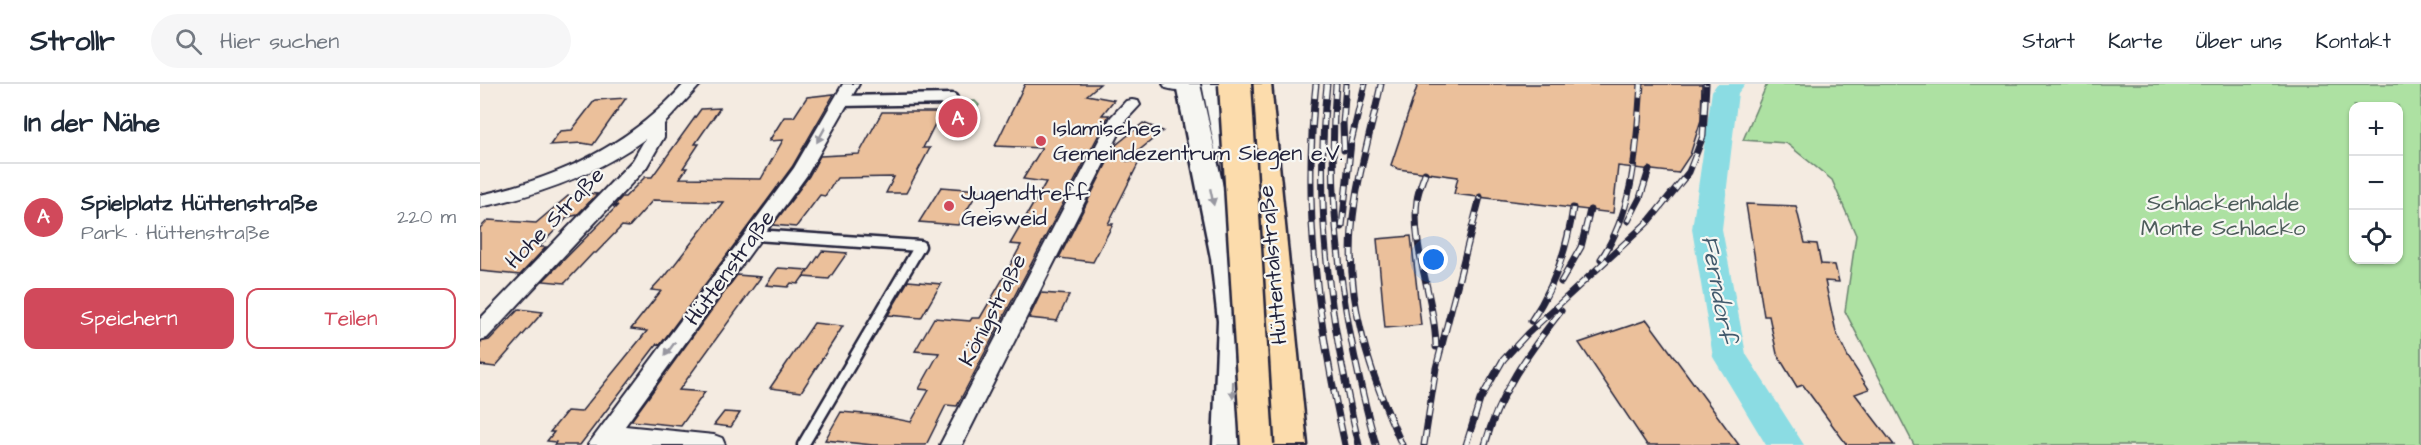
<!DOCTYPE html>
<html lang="de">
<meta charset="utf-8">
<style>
:root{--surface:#fff;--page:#f6f6f7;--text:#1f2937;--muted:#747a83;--line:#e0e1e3;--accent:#d1495b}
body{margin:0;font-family:"Architects Daughter",sans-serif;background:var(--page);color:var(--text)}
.controls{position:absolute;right:18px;top:18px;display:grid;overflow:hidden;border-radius:12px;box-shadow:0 2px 4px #0004}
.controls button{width:54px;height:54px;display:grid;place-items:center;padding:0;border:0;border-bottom:2px solid var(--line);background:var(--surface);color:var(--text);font:30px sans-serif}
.you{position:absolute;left:954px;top:176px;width:21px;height:21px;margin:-15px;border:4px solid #fff;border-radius:50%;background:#1a73e8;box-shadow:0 0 0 9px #1a73e833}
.badge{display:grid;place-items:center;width:39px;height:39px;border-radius:50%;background:var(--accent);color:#fff;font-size:20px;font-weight:700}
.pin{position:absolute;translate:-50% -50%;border:3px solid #fff;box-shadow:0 2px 6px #0006}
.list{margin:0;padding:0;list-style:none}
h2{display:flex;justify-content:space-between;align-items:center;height:78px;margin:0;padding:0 24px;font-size:26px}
h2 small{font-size:20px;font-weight:400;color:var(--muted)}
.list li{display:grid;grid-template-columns:39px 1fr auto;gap:18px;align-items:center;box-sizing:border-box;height:108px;padding:0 24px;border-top:2px solid var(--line)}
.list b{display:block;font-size:22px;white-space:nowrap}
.list p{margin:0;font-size:20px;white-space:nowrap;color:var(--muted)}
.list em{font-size:20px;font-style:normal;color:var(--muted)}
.actions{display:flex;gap:12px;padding:18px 24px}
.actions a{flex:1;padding:14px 0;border:2px solid var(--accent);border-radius:12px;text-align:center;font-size:21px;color:var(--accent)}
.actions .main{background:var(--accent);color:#fff}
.icon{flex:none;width:33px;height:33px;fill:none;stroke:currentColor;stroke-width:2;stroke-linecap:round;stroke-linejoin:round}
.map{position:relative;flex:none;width:1941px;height:361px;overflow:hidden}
header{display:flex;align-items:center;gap:36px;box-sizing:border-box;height:84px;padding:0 30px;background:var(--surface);border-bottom:2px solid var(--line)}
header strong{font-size:28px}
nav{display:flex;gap:33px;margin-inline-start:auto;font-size:21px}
.search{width:420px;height:54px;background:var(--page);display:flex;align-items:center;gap:15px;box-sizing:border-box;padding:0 21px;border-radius:33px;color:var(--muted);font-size:22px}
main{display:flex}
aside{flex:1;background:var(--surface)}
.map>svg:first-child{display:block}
.green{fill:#ade1a2;stroke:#68826e;stroke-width:1.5;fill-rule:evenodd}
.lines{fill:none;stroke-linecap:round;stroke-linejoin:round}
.river{fill:#8bdce3;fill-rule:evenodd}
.building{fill:#ebc09b;stroke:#22223b;stroke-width:1.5}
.service-casing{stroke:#22223b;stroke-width:15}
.minor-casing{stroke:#22223b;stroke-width:4}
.tertiary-casing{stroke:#22223b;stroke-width:4}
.secondary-casing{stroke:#22223b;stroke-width:5}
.trunk-casing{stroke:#22223b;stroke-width:5}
.service{stroke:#f6f6f2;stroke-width:10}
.minor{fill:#f6f6f2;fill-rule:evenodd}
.tertiary{fill:#f6f6f2;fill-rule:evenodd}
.secondary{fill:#f6f6f2;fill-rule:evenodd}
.trunk{fill:#fcdcac;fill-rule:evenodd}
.rail-casing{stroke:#22223b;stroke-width:7}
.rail{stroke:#f6f6f2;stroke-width:4.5;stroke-dasharray:14;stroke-linecap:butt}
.trunk-bridge-casing{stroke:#22223b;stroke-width:37;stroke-linecap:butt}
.trunk-bridge{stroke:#fcdcac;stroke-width:32}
.oneway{fill:#9797a0}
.poi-dot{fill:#d1495b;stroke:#f6f6f2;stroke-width:2}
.labels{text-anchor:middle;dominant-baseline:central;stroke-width:4.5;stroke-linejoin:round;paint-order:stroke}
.poi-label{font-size:22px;fill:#22223b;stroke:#f6f6f2;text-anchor:start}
.park-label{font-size:22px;fill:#4c5b5a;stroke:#f6f6f2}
.street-label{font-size:22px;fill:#22223b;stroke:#f6f6f2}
.water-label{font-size:24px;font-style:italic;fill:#425a6d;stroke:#f6f6f2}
</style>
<header>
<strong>Strollr</strong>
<div class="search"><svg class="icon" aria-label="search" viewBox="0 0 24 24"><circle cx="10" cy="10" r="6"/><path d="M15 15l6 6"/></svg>Hier suchen</div>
<nav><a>Start</a><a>Karte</a><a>Über uns</a><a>Kontakt</a></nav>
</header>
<main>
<aside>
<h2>In der Nähe<small></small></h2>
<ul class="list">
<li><span class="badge">A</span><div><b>Spielplatz Hüttenstraße</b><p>Park · Hüttenstraße</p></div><em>220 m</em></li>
</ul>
<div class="actions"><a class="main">Speichern</a><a>Teilen</a></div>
</aside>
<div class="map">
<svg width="1941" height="361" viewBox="0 0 1941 361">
<rect width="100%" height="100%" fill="#f4ebe1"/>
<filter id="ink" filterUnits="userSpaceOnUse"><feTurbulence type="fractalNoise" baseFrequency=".0167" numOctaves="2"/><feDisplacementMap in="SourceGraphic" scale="12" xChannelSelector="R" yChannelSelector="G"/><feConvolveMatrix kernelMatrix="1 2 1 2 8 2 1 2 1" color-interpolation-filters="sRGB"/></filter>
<g filter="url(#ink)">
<path class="green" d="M 1287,0 L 1941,0 L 1941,361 L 1434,361 L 1365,227 L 1376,151 L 1352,96 L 1306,59 L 1263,56 ZM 1918,22 L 1918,176 L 1874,176 L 1874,22 Z
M 495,17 L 499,21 L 477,50 L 460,47 L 476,18 Z"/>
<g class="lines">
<path class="river" d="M 1237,0 L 1265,0 L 1258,9 L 1242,145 L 1266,270 L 1324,361 L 1286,361 L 1233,273 L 1212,145 L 1232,7 Z"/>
</g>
<path class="building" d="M 545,0 L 620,0 L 607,11 L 634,16 L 622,31 L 629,31 L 477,322 L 466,321 L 446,361 L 393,361 L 345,356 L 361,328 L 396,331 L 431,338 L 449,306 L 439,305 L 459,269 L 435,267 L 454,234 L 490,237 L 492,234 L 500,234 L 524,193 L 541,161 L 530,160 L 566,98 L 543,95 L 562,64 L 515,62 Z
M 938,0 L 1222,0 L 1221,36 L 1210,71 L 1198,89 L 1138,82 L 1133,129 L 974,110 L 978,93 L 918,85 L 911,81 Z
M 354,10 L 312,83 L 180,261 L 177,260 L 100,361 L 74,361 L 76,358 L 67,357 L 74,348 L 70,348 L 87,327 L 101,328 L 167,247 L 151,245 L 181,207 L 171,206 L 182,194 L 184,194 L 243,118 L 173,116 L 149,143 L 142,142 L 116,169 L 113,169 L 85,199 L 63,197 L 138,121 L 133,123 L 142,113 L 145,113 L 165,93 L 172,93 L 221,25 L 240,24 L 215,60 L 219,60 L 203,84 L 207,84 L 200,94 L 281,95 L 303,56 L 289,57 L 304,33 L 314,33 L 327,13 Z
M 146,14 L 113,61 L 102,59 L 70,61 L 80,47 L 92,46 L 115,16 Z
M 402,28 L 461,28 L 443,64 L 450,64 L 426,109 L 406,109 L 414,93 L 357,94 L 345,112 L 340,111 L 316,143 L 293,141 L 329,92 L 340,72 L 379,70 Z
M 663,39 L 683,47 L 646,77 L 659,78 L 628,140 L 633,140 L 613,178 L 579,174 L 636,61 Z
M 461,103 L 499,106 L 478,141 L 439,138 Z
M 103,109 L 117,110 L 97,131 L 88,133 L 59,163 L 66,163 L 40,191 L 0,187 L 0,144 L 8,136 L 56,139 L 88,112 L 98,113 Z
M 1266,120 L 1316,122 L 1325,159 L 1337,160 L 1341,180 L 1355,181 L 1359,198 L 1345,197 L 1356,248 L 1368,273 L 1389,305 L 1375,310 L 1414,361 L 1367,361 L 1323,301 L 1317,303 L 1297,270 L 1289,232 L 1284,232 Z
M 931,152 L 941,241 L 905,244 L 897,155 Z
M 342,167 L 367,169 L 349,195 L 324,193 Z
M 298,184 L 328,186 L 318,200 L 311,199 L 308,203 L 286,201 Z
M 257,191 L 281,193 L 199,306 L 225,308 L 201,342 L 151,337 Z
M 428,197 L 461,200 L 441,234 L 408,231 Z
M 561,209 L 589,211 L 577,237 L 549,234 Z
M 39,225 L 63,228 L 15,283 L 0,281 L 0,258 L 9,256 Z
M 1167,236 L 1259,361 L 1167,361 L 1099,259 Z
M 334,239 L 363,242 L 321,308 L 290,304 Z
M 244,328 L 260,329 L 251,343 L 234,341 Z"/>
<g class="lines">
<g class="service-casing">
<path id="service" d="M 361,17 L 472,15
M 274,151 L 440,162 L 323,361"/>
</g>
<g class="minor-casing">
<path id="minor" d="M 204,0 L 221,0 L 184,40 L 184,53 L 166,84 L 7,254 L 0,256 L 0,235 L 153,76 L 165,55 C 115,91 59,111 0,123 L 0,111 C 79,94 150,61 204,0 Z
M 363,0 L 379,0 L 327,91 L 145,342 L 234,351 L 242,354 L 245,361 L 108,361 L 314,84 Z
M 652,16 L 658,17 L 660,21 L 646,36 L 482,361 L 460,361 L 631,33 L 646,17 Z"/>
</g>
<g class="tertiary-casing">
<path id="tertiary" d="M 683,0 L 719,0 L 716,4 C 706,7 696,7 686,4 Z"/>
</g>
<g class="secondary-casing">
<path id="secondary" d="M 696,0 L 720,0 L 759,174 L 768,237 L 767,361 L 733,361 L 738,237 L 731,174 Z
M 722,0 L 746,0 L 761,65 L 757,71 L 748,73 L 739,71 L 735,65 Z"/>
</g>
<g class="trunk-casing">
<path id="trunk" d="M 763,0 L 791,0 L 827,361 L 789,361 Z"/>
</g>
<use href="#service" class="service"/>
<use href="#minor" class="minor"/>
<use href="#tertiary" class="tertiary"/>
<use href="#secondary" class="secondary"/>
<use href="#trunk" class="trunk"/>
<g class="rail-casing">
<path id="rail" d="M 836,0 C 822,125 838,239 865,361
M 847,0 C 834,127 850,237 879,361
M 856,0 C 846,124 863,242 896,361
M 901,0 C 891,48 876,95 872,144 C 866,220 891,293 922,361
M 864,66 L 863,39 L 866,0
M 945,89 C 942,98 938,107 937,116 C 931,165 955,214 956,263
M 1148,137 L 1160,114 L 1169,86
M 862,143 L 871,58 L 885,0
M 1121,175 C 1156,122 1156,62 1161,0
M 1081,198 L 1101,163 L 1110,126
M 1051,237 C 1075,202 1087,166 1093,124
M 944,361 L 956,284 L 1000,113
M 986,361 L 1000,316 L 1023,276 L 1047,250 L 1170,136 L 1209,88 L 1223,52 L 1226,0
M 1005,361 C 1019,309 1048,269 1081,227"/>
</g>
<use href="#rail" class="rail"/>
<g class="trunk-bridge-casing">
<path id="trunk-bridge" d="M 755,0 L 777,361"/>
</g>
<use href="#trunk-bridge" class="trunk-bridge"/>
</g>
<defs><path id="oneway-solid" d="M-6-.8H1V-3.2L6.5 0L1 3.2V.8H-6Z" transform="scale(1.5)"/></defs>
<g class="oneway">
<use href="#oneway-solid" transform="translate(341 51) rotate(119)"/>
<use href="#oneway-solid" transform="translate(732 113) rotate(78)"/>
<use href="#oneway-solid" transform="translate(190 265) rotate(126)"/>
<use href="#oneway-solid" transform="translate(753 306) rotate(91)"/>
</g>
</g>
<g class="poi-dot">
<circle cx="561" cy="57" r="6"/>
<circle cx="469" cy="122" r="6"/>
</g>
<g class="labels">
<g class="poi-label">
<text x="573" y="44">Islamisches<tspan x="573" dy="25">Gemeindezentrum Siegen e.V.</tspan></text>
<text x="481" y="109">Jugendtreff<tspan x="481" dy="25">Geisweid</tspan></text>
</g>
<g class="park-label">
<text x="1743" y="119">Schlackenhalde<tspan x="1743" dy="25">Monte Schlacko</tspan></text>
</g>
<g class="street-label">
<text transform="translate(75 134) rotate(-46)">Hohe Straße</text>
<text transform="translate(793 181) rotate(-95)">Hüttentalstraße</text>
<text transform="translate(250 184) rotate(-54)">Hüttenstraße</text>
<text transform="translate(513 226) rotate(-63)">Königstraße</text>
</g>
<g class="water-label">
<text transform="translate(1238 205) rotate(80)">Ferndorf</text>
</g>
</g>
</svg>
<div class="controls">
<button>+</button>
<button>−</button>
<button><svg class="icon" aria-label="locate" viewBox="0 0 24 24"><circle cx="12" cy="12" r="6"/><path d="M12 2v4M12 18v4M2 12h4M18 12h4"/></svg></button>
</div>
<div class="you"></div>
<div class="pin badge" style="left:478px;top:34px">A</div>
</div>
</main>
